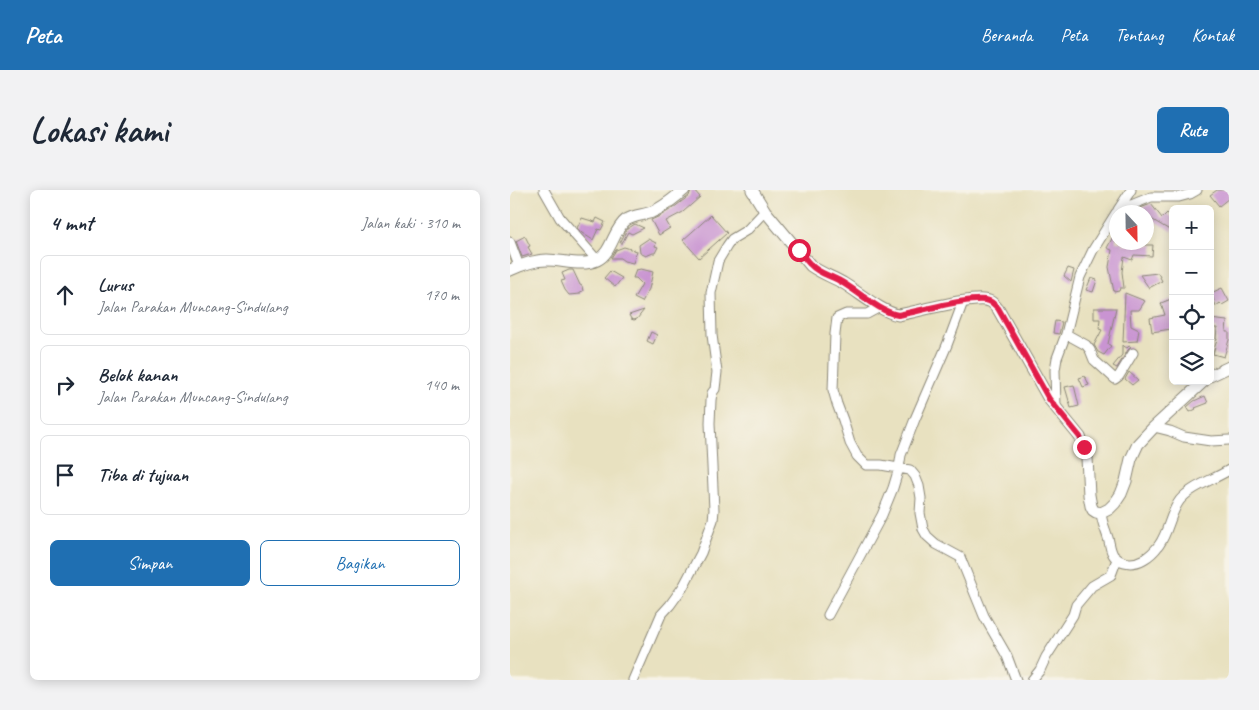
<!DOCTYPE html>
<html lang="id">
<meta charset="utf-8">
<style>
:root{--surface:#fff;--page:#f2f2f3;--text:#1f2937;--muted:#747a83;--line:#e0e1e3;--accent:#1f6fb2}
body{margin:0;font-family:Caveat,sans-serif;background:var(--page);color:var(--text)}
.controls{position:absolute;right:15px;top:15px;display:grid;overflow:hidden;border-radius:8px;box-shadow:0 2px 12px #0003}
.controls button{width:45px;height:45px;display:grid;place-items:center;padding:0;border:0;border-bottom:1px solid var(--line);background:var(--surface);color:var(--text);font:25px sans-serif}
.compass{position:absolute;left:599px;top:15px;width:45px;height:45px;border-radius:50%;background:var(--surface);box-shadow:0 2px 12px #0003;rotate:158deg}
.stop{position:absolute;width:15px;height:15px;margin:-11px;border:4px solid #e11d48;border-radius:50%;background:#fff}
.stop.end{background:#e11d48;border-color:#fff;box-shadow:0 1px 5px #0008}
.list{margin:0;padding:0;list-style:none}
h2{display:flex;justify-content:space-between;align-items:center;height:65px;margin:0;padding:0 20px;font-size:21px}
h2 small{font-size:16px;font-weight:400;color:var(--muted)}
.list li{display:grid;grid-template-columns:32px 1fr auto;gap:15px;align-items:center;box-sizing:border-box;height:80px;margin:0 10px 10px;padding:0 10px;border:1px solid var(--line);border-radius:8px}
.list b{display:block;font-size:19px;white-space:nowrap}
.list p{margin:0;font-size:16px;white-space:nowrap;color:var(--muted)}
.list em{font-size:16px;font-style:normal;color:var(--muted)}
.actions{display:flex;gap:10px;padding:15px 20px}
.actions a{flex:1;padding:11px 0;border:1px solid var(--accent);border-radius:8px;text-align:center;font-size:18px;color:var(--accent)}
.actions .main{background:var(--accent);color:#fff}
.icon{flex:none;width:28px;height:28px;fill:none;stroke:currentColor;stroke-width:2;stroke-linecap:round;stroke-linejoin:round}
.map{position:relative;flex:none;width:719px;height:490px;overflow:hidden;border-radius:8px}
header{display:flex;align-items:center;gap:30px;box-sizing:border-box;height:70px;padding:0 25px;background:var(--accent);color:#fff}
header strong{font-size:24px}
nav{display:flex;gap:28px;margin-inline-start:auto;font-size:18px}
.intro{display:flex;align-items:center;justify-content:space-between;box-sizing:border-box;height:120px;padding:0 30px}
h1{margin:0;font-size:35px}
.button{padding:12px 22px;border-radius:8px;background:var(--accent);color:#fff;font-size:18px;font-weight:700}
main{display:flex;gap:30px;padding:0 30px}
aside{flex:1;background:var(--surface);border-radius:8px;box-shadow:0 2px 12px #0003}
.map>svg:first-child{display:block}
.building{fill:#c994d2}
.lines{fill:none;stroke-linecap:round;stroke-linejoin:round}
.minor-casing{stroke:#8a8676;stroke-width:11}
.tertiary-casing{stroke:#8a8676;stroke-width:13}
.minor{stroke:#fff;stroke-width:9}
.tertiary{stroke:#fff;stroke-width:11}
.route{stroke:#e11d48;stroke-width:6}
</style>
<header>
<strong>Peta</strong>
<nav><a>Beranda</a><a>Peta</a><a>Tentang</a><a>Kontak</a></nav>
</header>
<div class="intro"><h1>Lokasi kami</h1><a class="button">Rute</a></div>
<main>
<aside>
<h2>4 mnt<small>Jalan kaki · 310 m</small></h2>
<ul class="list">
<li><svg class="icon" aria-label="ahead" viewBox="0 0 24 24"><path d="M12 20V5M6 11l6-6 6 6"/></svg><div><b>Lurus</b><p>Jalan Parakan Muncang-Sindulang</p></div><em>170 m</em></li>
<li><svg class="icon" aria-label="right" viewBox="0 0 24 24"><path d="M7 20v-9h11M14 6l5 5-5 5"/></svg><div><b>Belok kanan</b><p>Jalan Parakan Muncang-Sindulang</p></div><em>140 m</em></li>
<li><svg class="icon" aria-label="arrive" viewBox="0 0 24 24"><path d="M6 21V4h12l-3 4 3 4H6"/></svg><div><b>Tiba di tujuan</b></div></li>
</ul>
<div class="actions"><a class="main">Simpan</a><a>Bagikan</a></div>
</aside>
<div class="map">
<svg width="719" height="490" viewBox="0 0 719 490">
<rect width="100%" height="100%" fill="#f7f3e8"/>
<filter id="ink" filterUnits="userSpaceOnUse"><feTurbulence type="fractalNoise" baseFrequency=".02" numOctaves="2"/><feDisplacementMap in="SourceGraphic" scale="10" xChannelSelector="R" yChannelSelector="G"/><feConvolveMatrix kernelMatrix="1 2 1 2 8 2 1 2 1" color-interpolation-filters="sRGB"/></filter>
<filter id="wash" filterUnits="userSpaceOnUse"><feTurbulence type="fractalNoise" baseFrequency=".0096" numOctaves="4" result="noise"/><feDisplacementMap in="SourceGraphic" scale="20" xChannelSelector="R" yChannelSelector="G"/><feGaussianBlur stdDeviation="1.12" result="paint"/><feColorMatrix in="noise" values="0 0 0 0 0 0 0 0 0 0 0 0 0 0 0 0 0 1.4 0 .05"/><feComposite in="paint" operator="in"/></filter>
<g filter="url(#wash)">
<rect width="100%" height="100%" fill="#e8e1c0"/>
<g id="blocks">
<path class="building" d="M 181,0 L 184,0 L 190,7 L 173,22 L 156,31 L 160,38 L 149,45 L 141,30 L 150,26 L 163,18 L 179,6 Z
M 707,0 L 719,0 L 719,8 L 709,16 L 700,5 Z
M 641,14 L 652,28 L 657,23 L 663,28 L 663,42 L 636,26 L 636,22 L 619,22 Z
M 201,25 L 217,43 L 189,68 L 173,50 Z
M 72,28 L 85,32 L 87,28 L 95,32 L 91,40 L 88,39 L 83,50 L 72,43 L 67,38 Z
M 125,34 L 134,38 L 122,44 L 118,42 L 112,53 L 110,53 L 117,39 Z
M 606,41 L 606,52 L 614,52 L 613,55 L 643,55 L 642,66 L 624,65 L 622,70 L 614,67 L 612,82 L 614,98 L 610,98 L 609,101 L 604,102 L 599,77 L 602,60 L 597,58 Z
M 15,46 L 20,56 L 18,57 L 22,64 L 12,67 L 6,51 Z
M 138,49 L 146,53 L 145,56 L 148,57 L 145,63 L 143,63 L 136,66 L 130,63 L 129,55 Z
M 114,57 L 127,61 L 123,73 L 114,71 L 110,68 L 101,68 L 106,60 Z
M 558,78 L 564,80 L 561,92 L 554,86 Z
M 131,79 L 143,82 L 139,99 L 132,112 L 124,108 L 132,94 L 126,88 L 123,88 L 126,80 Z
M 59,80 L 63,80 L 70,95 L 72,96 L 73,101 L 70,102 L 70,104 L 59,105 L 55,100 L 51,91 L 55,90 L 52,83 Z
M 100,81 L 112,88 L 105,97 L 94,88 Z
M 648,83 L 652,91 L 639,98 L 630,85 Z
M 581,88 L 587,90 L 583,102 L 576,100 Z
M 712,98 L 719,111 L 712,115 L 710,113 L 706,116 L 701,103 Z
M 615,103 L 635,111 L 629,120 L 620,120 L 621,136 L 629,140 L 627,151 L 613,152 Z
M 661,109 L 663,141 L 662,141 L 661,139 L 642,142 L 640,128 L 655,125 L 651,113 Z
M 584,118 L 606,118 L 598,154 L 601,156 L 594,165 L 588,162 L 584,155 L 592,140 L 589,139 L 590,129 L 584,129 Z
M 134,120 L 127,129 L 124,130 L 121,129 L 119,125 Z
M 700,129 L 717,131 L 716,142 L 719,142 L 719,150 L 714,167 L 703,164 L 707,149 L 706,149 L 707,138 L 700,138 Z
M 545,131 L 552,132 L 549,144 L 543,143 Z
M 141,142 L 147,145 L 143,154 L 137,151 Z
M 612,155 L 617,158 L 619,156 L 621,157 L 618,160 L 607,178 L 603,176 L 612,165 Z
M 619,182 L 628,190 L 622,195 L 615,189 Z
M 575,186 L 579,195 L 573,197 L 569,188 Z
M 564,195 L 569,216 L 561,218 L 555,197 Z
M 695,206 L 698,213 L 685,218 L 686,219 L 680,222 L 677,217 L 684,211 Z"/>
</g>
</g>
<g filter="url(#ink)">
<use href="#blocks" fill-opacity="0" stroke="#8a8676" stroke-width="1"/>
<g class="lines">
<g class="minor-casing">
<path id="minor" d="M 34,0 L 50,28 L 87,70
M 608,20 L 621,0
M 609,20 L 641,7 L 669,7 L 680,4 L 687,0
M 0,52 L 9,76
M 370,117 L 357,124 L 336,124 L 327,128 L 325,144 L 323,200 L 327,214 L 333,230 L 340,253 L 347,266 L 356,275 L 371,275 L 400,280 L 405,286 L 409,296 L 411,308 L 410,323 L 413,339 L 417,346 L 426,354 L 450,367 L 474,426 L 497,466 L 506,490
M 556,144 L 576,155 L 580,160 L 584,170 L 605,189 L 609,186 L 623,163
M 546,217 L 545,180 L 547,168 L 556,144 L 570,87 L 583,60 L 606,23
M 644,237 L 660,241 L 674,247 L 701,251 L 719,250
M 591,323 C 592,333 595,338 598,348 C 600,354 600,361 604,366 C 607,369 610,371 614,372 C 628,376 641,366 649,355 C 659,341 660,323 670,310 C 682,296 703,290 719,280
M 318,425 L 372,325 L 383,298 L 389,278 L 391,265 L 405,229 L 437,155 L 453,112
M 123,490 L 151,425 L 160,415 L 173,397 L 191,363 L 203,330 L 204,320 L 200,233 L 201,210 L 202,203 L 205,199 L 207,182 L 202,145 L 201,103 L 208,71 L 217,56 L 222,49 L 237,40 L 255,21
M 522,490 L 530,480 L 536,467 L 563,425 L 566,415 L 582,396 L 601,385 L 607,369"/>
</g>
<g class="tertiary-casing">
<path id="tertiary" d="M 242,0 L 255,21 L 301,76 C 311,83 322,87 333,93 C 350,103 370,121 388,125 C 407,122 464,105 479,111 C 483,112 485,116 488,119 L 539,209 L 570,247 L 574,257 L 577,268 L 579,305 L 581,316 L 583,320 L 586,322 L 591,323 L 599,319 L 605,313 L 611,304 L 616,291 L 621,269 L 628,254 L 643,238 L 694,191
M 0,80 C 11,75 25,70 37,70 C 53,70 72,77 87,70 C 102,63 103,40 116,30 C 124,25 134,25 142,22 C 154,17 164,8 174,0
M 700,186 L 719,177"/>
</g>
<use href="#minor" class="minor"/>
<use href="#tertiary" class="tertiary"/>
</g>
</g>
<g class="lines" filter="url(#ink)">
<path class="route" d="M 289,60 C 293,65 296,71 301,75 C 308,83 319,85 328,90 C 347,100 368,121 388,125 C 407,122 464,105 479,111 C 483,112 485,116 488,118 L 539,209 L 570,247 L 574,257"/>
</g>
</svg>
<div class="controls">
<button>+</button>
<button>−</button>
<button><svg class="icon" aria-label="locate" viewBox="0 0 24 24"><circle cx="12" cy="12" r="6"/><path d="M12 2v4M12 18v4M2 12h4M18 12h4"/></svg></button>
<button><svg class="icon" aria-label="layers" viewBox="0 0 24 24"><path d="M12 4l9 5-9 5-9-5zM3 14l9 5 9-5"/></svg></button>
</div>
<svg class="compass" viewBox="-18 -18 36 36"><path d="M0-13l5 13h-10z" fill="#e53935"/><path d="M0 13l5-13h-10z" fill="#747a83"/></svg>
<div class="stop" style="left:289px;top:60px"></div>
<div class="stop end" style="left:574px;top:257px"></div>
</div>
</main>
